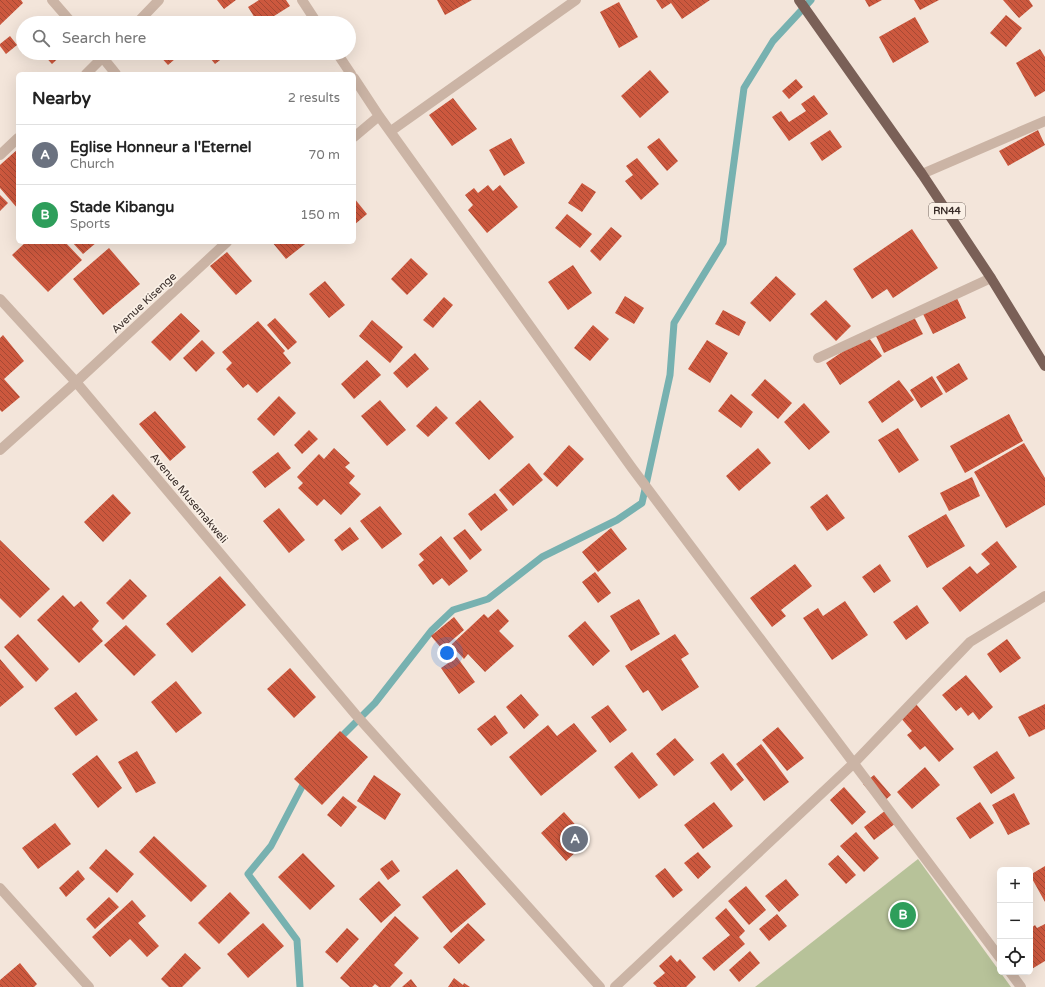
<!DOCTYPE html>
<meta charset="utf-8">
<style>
:root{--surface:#fff;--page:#f6f6f6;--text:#222;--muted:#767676;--line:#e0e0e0;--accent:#1a5a5a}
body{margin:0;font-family:"Varela Round",sans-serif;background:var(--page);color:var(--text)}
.controls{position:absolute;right:12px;bottom:12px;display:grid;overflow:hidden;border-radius:6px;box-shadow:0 4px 16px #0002}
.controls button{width:36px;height:36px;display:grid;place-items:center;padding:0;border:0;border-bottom:1px solid var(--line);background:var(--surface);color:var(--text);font:20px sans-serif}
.you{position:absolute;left:447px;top:653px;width:14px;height:14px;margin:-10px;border:3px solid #fff;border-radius:50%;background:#1a73e8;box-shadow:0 0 0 6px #1a73e833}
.badge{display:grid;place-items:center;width:26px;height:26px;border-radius:50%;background:var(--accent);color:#fff;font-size:13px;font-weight:700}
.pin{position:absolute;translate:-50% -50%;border:2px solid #fff;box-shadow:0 1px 4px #0006}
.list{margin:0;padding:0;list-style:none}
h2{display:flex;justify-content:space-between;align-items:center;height:52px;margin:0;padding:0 16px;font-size:17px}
h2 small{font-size:13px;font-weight:400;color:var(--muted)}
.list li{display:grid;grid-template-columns:26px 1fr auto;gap:12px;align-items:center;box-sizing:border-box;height:60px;padding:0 16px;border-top:1px solid var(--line)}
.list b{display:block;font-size:15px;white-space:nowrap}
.list p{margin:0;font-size:13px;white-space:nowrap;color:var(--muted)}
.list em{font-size:13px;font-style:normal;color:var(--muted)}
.icon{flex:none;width:22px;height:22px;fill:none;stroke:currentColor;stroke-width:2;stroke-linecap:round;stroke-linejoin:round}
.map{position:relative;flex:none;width:1045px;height:987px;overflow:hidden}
.search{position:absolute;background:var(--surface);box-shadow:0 4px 16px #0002;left:16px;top:16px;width:340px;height:44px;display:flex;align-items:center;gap:10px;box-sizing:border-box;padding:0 14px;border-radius:22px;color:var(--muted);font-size:15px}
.panel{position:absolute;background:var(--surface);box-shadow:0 4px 16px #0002;left:16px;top:72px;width:340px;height:172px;border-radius:6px}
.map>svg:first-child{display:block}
.green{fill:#b7c299}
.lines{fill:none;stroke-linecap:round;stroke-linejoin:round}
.stream{stroke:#77b1b0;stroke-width:7}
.building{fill:url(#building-back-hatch)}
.service{stroke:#cbb4a5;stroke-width:10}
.minor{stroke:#cbb4a5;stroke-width:10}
.primary{stroke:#7a6057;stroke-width:10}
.labels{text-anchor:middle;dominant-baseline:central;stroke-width:3.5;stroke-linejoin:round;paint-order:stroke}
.shield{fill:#faf0e6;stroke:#726660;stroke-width:1}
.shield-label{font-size:10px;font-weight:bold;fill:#372b27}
.street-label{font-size:11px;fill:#372b27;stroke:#faf0e6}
</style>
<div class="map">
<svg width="1045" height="987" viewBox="0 0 1045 987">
<defs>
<pattern id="building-back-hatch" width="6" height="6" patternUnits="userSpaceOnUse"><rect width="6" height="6" fill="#cc583e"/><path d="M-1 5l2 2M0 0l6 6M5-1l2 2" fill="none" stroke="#a64934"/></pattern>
</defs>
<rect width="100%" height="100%" fill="#f3e5da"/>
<path class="green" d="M 918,859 L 1011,987 L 755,987 Z"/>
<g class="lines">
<path class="stream" d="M 338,740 L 375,703 L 432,630 L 453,610 L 488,599 L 542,557 L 617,520 L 642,503 L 670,375 L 674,323 L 723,243 L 744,88 L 773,41 L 811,0
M 300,987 L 297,940 L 248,874 L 271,846 L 306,779"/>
</g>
<path class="building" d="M 0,0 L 21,0 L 23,3 L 0,25 Z
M 217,0 L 236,0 L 224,9 Z
M 259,0 L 286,0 L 290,6 L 263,23 L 258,23 L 248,7 Z
M 437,0 L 472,0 L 445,15 Z
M 656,0 L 710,0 L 682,19 L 671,3 L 662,9 Z
M 865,0 L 882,0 L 869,7 Z
M 914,0 L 939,0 L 920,10 Z
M 1003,0 L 1029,0 L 1033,6 L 1019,18 Z
M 619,2 L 638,37 L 619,48 L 600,12 Z
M 1006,15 L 1022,28 L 1006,47 L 990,33 Z
M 915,17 L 929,42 L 893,63 L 879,37 Z
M 10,36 L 17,45 L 6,54 L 0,46 L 0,44 Z
M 1040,49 L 1045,57 L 1045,91 L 1035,97 L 1016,63 Z
M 42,53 L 64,53 L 52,64 Z
M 157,53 L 182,53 L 168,65 Z
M 206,53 L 229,53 L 215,64 Z
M 650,70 L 669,92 L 640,118 L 621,96 Z
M 796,79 L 803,87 L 789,99 L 782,91 Z
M 814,95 L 828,114 L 789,141 L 772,117 L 781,111 L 789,122 L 806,111 L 801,104 Z
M 453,98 L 477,129 L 452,146 L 429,115 Z
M 830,130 L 842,147 L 822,161 L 810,143 Z
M 1038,130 L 1045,145 L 1008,166 L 999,151 Z
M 511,138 L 525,163 L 504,176 L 489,150 Z
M 659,138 L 678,161 L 667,171 L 647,147 Z
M 18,149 L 18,209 L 0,188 L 0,165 Z
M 637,158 L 659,184 L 641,200 L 625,181 L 633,175 L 626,166 Z
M 582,183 L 596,192 L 582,212 L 568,203 Z
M 488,185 L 493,191 L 500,185 L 518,207 L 487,233 L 468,210 L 473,205 L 465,195 L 474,188 L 478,193 Z
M 0,195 L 8,203 L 0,211 Z
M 354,198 L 367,214 L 354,225 Z
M 567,214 L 592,234 L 580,248 L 555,228 Z
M 611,227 L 622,236 L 600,261 L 590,251 Z
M 912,229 L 938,268 L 893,298 L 887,289 L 872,299 L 853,269 Z
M 26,242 L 65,242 L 82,260 L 48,292 L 12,255 Z
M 72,242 L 97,242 L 83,254 Z
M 272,242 L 304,242 L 305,244 L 286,259 Z
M 109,248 L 140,284 L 103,315 L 73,279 Z
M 227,252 L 252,281 L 236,295 L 210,266 Z
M 411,258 L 428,274 L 407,295 L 391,279 Z
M 573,265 L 592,293 L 568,310 L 548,282 Z
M 776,276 L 796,294 L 770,322 L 750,303 Z
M 325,281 L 345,305 L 329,318 L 309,294 Z
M 625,296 L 644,308 L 634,324 L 615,313 Z
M 956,296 L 966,318 L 933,334 L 922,312 Z
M 444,297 L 453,305 L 433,328 L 423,320 Z
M 826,300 L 851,326 L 836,341 L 810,314 Z
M 723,310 L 746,322 L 739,336 L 715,324 Z
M 181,313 L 200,331 L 170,361 L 151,342 Z
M 913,315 L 923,334 L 884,353 L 875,334 Z
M 275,318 L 297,342 L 288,350 L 267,325 Z
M 372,320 L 403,347 L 390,363 L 359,336 Z
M 258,321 L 285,351 L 283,353 L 291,363 L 257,393 L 248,384 L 243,388 L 226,369 L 232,363 L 222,352 Z
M 593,325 L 609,339 L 590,361 L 574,348 Z
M 3,335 L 24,361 L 4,379 L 20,397 L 2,412 L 0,410 L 0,338 Z
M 867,335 L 882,356 L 840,385 L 826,363 Z
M 202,340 L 215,353 L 196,372 L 183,358 Z
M 707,340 L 728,353 L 710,383 L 688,369 Z
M 415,353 L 429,369 L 407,388 L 393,373 Z
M 367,360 L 381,375 L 354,399 L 341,384 Z
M 959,363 L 968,379 L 946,393 L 936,377 Z
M 932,376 L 943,394 L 921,408 L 910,390 Z
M 765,379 L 792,403 L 778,419 L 751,395 Z
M 899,380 L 914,400 L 882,423 L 868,402 Z
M 731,394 L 753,412 L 741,428 L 718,411 Z
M 279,396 L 296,413 L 274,436 L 257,419 Z
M 380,400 L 406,430 L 387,446 L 361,416 Z
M 480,400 L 514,437 L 489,460 L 455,423 Z
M 804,403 L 830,432 L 809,450 L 784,422 Z
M 436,406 L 448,418 L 428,437 L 416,426 Z
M 155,411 L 186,447 L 170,461 L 139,424 Z
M 1009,414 L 1023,441 L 965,473 L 950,446 Z
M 898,428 L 919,460 L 899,473 L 878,440 Z
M 309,430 L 318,439 L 302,454 L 294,445 Z
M 1024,443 L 1045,478 L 1045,505 L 1006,528 L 974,472 Z
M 569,445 L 584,459 L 557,487 L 543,474 Z
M 334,448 L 350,463 L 345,467 L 355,476 L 349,483 L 361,494 L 341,515 L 324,499 L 317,506 L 298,488 L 303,483 L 297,477 L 319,454 L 324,459 Z
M 758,448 L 771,463 L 739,491 L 726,476 Z
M 278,452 L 291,468 L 265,488 L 252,472 Z
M 529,463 L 543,480 L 513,506 L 499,490 Z
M 972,477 L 980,496 L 949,511 L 940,493 Z
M 495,493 L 508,510 L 481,531 L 468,514 Z
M 113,494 L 131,513 L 103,542 L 84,522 Z
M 827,494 L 845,518 L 827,531 L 810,507 Z
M 380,506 L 402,534 L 382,549 L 360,521 Z
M 279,508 L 305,540 L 289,553 L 263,521 Z
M 946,514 L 965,546 L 927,568 L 908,536 Z
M 350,527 L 359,539 L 342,551 L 334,540 Z
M 611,528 L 627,549 L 598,572 L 582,552 Z
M 465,529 L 482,550 L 470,560 L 453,538 Z
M 441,536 L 468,571 L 449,586 L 442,578 L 433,585 L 418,565 L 424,560 L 419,554 Z
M 0,540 L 50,589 L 20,618 L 0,598 Z
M 997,541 L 1017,567 L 960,612 L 942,588 L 970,566 L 977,574 L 990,564 L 981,554 Z
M 795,564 L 812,586 L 781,610 L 786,616 L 772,627 L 750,598 Z
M 880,564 L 891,581 L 874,593 L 862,577 Z
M 595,572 L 611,593 L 598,603 L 582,582 Z
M 220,576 L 246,605 L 192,653 L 166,624 Z
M 130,579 L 147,596 L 123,620 L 106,603 Z
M 63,595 L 74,607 L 81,601 L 99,621 L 92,629 L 103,641 L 79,663 L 37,620 Z
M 639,599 L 660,634 L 631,651 L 610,616 Z
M 845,601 L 868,635 L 832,660 L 803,618 L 818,608 L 823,616 Z
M 917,605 L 929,623 L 906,640 L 893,622 Z
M 498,609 L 509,621 L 499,631 L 514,646 L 485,672 L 468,654 L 464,659 L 451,645 L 484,614 L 488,618 Z
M 454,617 L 464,630 L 442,649 L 431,636 Z
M 585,621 L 610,651 L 593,666 L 568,636 Z
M 126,625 L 156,655 L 134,676 L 104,645 Z
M 18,634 L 49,669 L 36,682 L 4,647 Z
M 675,634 L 689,654 L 681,659 L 699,687 L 662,711 L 648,690 L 643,693 L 625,666 Z
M 1007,639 L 1021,658 L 1000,673 L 987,654 Z
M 457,657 L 475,682 L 459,694 L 441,668 Z
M 0,659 L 24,687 L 0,707 Z
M 290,668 L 316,697 L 294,718 L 267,689 Z
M 966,675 L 993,707 L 979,720 L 973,712 L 968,716 L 961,707 L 956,711 L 942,695 Z
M 176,681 L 202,713 L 176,733 L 151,702 Z
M 76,692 L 98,720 L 76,736 L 54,708 Z
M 521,694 L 539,715 L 524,729 L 506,707 Z
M 916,704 L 954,749 L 939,762 L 925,746 L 920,750 L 907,735 L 912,731 L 900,717 Z
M 1045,704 L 1045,729 L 1029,737 L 1018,717 Z
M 608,705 L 627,730 L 610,743 L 591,717 Z
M 495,715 L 508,733 L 491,746 L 477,729 Z
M 574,723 L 597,751 L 541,796 L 509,757 L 548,725 L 557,736 Z
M 778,727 L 804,758 L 787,771 L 762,740 Z
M 340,731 L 368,757 L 322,805 L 294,779 Z
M 675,738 L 694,760 L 674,776 L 656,754 Z
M 761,744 L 789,782 L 764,801 L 736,764 Z
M 137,751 L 156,783 L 136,793 L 118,762 Z
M 997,751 L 1015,778 L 991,794 L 973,767 Z
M 632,752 L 658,785 L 639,799 L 614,767 Z
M 723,753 L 744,780 L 731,791 L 710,763 Z
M 97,755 L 122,788 L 98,808 L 72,774 Z
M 925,767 L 940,785 L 912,809 L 897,792 Z
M 374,775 L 401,794 L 385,820 L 357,801 Z
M 874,775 L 891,795 L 881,804 L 863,784 Z
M 844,787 L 866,812 L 852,825 L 830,800 Z
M 1014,793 L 1030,824 L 1008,835 L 992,805 Z
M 343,796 L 357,807 L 341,827 L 327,815 Z
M 714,802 L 733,826 L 703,849 L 684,825 Z
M 980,802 L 994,823 L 970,839 L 956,818 Z
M 886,810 L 896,823 L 874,840 L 864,827 Z
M 564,812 L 589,840 L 566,861 L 541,833 Z
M 55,823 L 71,844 L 38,869 L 22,848 Z
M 856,832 L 879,858 L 864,872 L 840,846 Z
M 154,836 L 207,886 L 191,902 L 139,852 Z
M 106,849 L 134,874 L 117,893 L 89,868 Z
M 698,852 L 711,867 L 698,879 L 684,863 Z
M 303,853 L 335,886 L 310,910 L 278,877 Z
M 838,855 L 856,875 L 846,884 L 828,864 Z
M 392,860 L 400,871 L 388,880 L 380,869 Z
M 1045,866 L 1045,902 L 1030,875 Z
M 665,868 L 683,890 L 673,898 L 655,876 Z
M 457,869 L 486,904 L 451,933 L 422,897 Z
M 78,870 L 85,879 L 66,897 L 59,888 Z
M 786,879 L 799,895 L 779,912 L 765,896 Z
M 379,881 L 401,905 L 381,923 L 359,899 Z
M 746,886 L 766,910 L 749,925 L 728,901 Z
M 230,892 L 250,913 L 219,944 L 198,923 Z
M 109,897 L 119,907 L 95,929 L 86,919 Z
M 132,900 L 146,916 L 138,923 L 159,946 L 147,957 L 130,939 L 110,957 L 92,937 Z
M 726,908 L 745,931 L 739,937 L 745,944 L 714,971 L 702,958 L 730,935 L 715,918 Z
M 777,914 L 787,926 L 769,941 L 759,929 Z
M 395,916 L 419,938 L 394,965 L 403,973 L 390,987 L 379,987 L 375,984 L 372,987 L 350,987 L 340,978 Z
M 263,923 L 284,946 L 248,978 L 227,954 Z
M 468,923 L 485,940 L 459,964 L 443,947 Z
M 1045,924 L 1045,961 L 1030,970 L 1030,929 L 1035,925 L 1037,928 Z
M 347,928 L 359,939 L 337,963 L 325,952 Z
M 750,951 L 760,963 L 739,982 L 729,970 Z
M 185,953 L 201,968 L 182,987 L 169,987 L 161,979 Z
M 671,955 L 677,962 L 680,959 L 696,977 L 686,987 L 657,987 L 653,983 L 665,973 L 659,966 Z
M 20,963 L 37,984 L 34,987 L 0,987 L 0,980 Z
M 454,978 L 463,985 L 464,983 L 470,987 L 448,987 Z
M 411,979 L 417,987 L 402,987 Z"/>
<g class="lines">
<path class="service" d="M 818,358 L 991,278"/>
<path class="minor" d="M 52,0 L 72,23
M 302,0 L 317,23
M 137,23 L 159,0
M 99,53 L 116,74
M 337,53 L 351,74
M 86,74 L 107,53
M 354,78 L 379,116 L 632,468 L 1000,958
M 391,131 L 576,0
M 354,137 L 379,116
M 0,155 L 18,138
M 922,174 L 1045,121
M 0,299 L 76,382 L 356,715 L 600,987
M 0,450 L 76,382 L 227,242
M 0,888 L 89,987
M 1010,972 L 1021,987
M 615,987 L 854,763 L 970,642 L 1045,596"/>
<path class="primary" d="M 799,0 L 922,174 L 991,278 L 1045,366"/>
</g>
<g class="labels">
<rect class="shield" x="929" y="203" width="36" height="16" rx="3"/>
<g class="shield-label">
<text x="947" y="211">RN44</text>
</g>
<g class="street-label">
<text transform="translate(144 303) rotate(-43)">Avenue Kisenge</text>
<text transform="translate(189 498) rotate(50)">Avenue Musemakweli</text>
</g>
</g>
</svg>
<div class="controls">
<button>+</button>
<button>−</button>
<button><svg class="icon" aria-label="locate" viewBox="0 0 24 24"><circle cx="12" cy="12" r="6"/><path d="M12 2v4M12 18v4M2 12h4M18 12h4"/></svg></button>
</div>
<div class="you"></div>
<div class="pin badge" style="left:575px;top:839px;background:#6b7280">A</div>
<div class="pin badge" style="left:903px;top:915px;background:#2e9e5b">B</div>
<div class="search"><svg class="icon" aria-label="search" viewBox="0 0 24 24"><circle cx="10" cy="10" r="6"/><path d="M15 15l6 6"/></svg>Search here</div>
<section class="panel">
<h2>Nearby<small>2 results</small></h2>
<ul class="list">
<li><span class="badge" style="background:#6b7280">A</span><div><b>Eglise Honneur a l'Eternel</b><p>Church</p></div><em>70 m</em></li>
<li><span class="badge" style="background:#2e9e5b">B</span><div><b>Stade Kibangu</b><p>Sports</p></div><em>150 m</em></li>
</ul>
</section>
</div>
